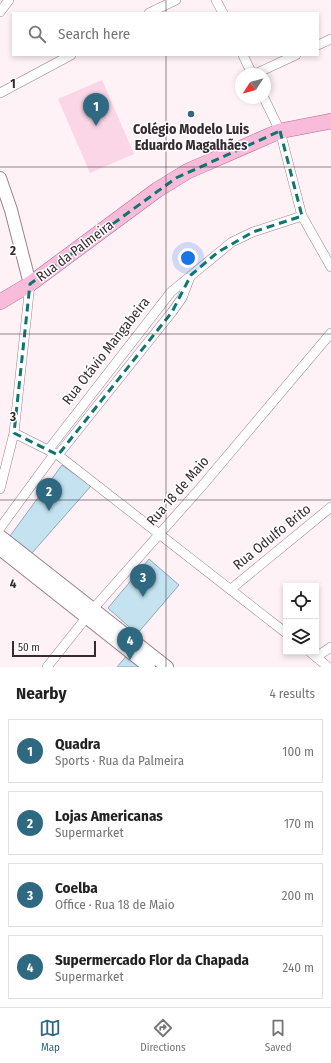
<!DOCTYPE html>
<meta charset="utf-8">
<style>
:root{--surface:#fff;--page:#f2f2f2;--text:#222;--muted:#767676;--line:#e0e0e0;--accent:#2e6881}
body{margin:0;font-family:"Fira Sans Condensed",sans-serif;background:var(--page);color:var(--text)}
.controls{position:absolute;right:12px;bottom:12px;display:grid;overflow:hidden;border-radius:0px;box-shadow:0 2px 6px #0003}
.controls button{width:36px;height:36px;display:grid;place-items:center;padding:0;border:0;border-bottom:1px solid var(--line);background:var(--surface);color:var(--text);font:20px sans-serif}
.compass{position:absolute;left:235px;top:68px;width:36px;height:36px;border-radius:50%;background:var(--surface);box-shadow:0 2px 6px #0003;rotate:234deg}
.scale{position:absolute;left:12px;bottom:10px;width:84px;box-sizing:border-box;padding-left:4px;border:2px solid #372b31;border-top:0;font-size:11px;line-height:14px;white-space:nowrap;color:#372b31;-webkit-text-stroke:3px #fff;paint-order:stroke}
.you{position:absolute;left:188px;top:258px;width:14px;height:14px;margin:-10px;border:3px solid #fff;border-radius:50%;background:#1a73e8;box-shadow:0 0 0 6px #1a73e833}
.badge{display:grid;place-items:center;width:26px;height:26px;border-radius:50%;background:var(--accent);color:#fff;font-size:13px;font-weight:700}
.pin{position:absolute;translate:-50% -33px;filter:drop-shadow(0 1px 2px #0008)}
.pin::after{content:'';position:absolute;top:21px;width:14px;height:12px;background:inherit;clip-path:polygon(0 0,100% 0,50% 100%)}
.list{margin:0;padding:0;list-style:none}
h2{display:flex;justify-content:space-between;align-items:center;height:52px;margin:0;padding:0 16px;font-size:17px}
h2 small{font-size:13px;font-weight:400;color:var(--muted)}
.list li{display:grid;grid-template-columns:26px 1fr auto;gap:12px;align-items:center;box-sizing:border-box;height:64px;margin:0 8px 8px;padding:0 8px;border:1px solid var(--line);border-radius:0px}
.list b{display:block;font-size:15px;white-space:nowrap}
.list p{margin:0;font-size:13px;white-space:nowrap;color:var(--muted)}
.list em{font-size:13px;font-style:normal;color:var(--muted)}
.icon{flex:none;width:22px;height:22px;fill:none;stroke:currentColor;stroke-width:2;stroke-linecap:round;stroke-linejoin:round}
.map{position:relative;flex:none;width:331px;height:667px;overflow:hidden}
.search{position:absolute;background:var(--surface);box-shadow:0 2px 6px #0003;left:12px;right:12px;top:12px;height:44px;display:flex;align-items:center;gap:10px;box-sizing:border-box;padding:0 14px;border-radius:0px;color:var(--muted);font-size:15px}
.sheet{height:340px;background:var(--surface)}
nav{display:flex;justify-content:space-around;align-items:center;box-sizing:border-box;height:56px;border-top:1px solid var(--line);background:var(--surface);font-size:11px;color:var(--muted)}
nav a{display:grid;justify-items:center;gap:2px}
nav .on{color:var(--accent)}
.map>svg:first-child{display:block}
.green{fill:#fad6e7}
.building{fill:#c4e2f0;stroke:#8daab8}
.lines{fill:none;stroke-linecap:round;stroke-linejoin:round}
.minor-casing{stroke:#9c818d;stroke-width:10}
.tertiary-casing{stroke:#9c818d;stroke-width:14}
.primary-casing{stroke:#b26b8f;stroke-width:16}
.minor{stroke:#fff;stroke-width:9}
.tertiary{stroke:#fff;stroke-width:12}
.primary{stroke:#f8bbda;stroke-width:15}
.marked{fill:none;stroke:#0f766e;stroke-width:3;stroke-dasharray:8 5;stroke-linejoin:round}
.grid{fill:none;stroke:#372b31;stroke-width:1;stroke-opacity:0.55}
.poi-dot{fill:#2e6881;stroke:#fff;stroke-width:1.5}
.labels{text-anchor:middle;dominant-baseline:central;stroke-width:3;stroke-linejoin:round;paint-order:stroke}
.poi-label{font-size:14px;font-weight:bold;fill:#372b31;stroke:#fff}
.street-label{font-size:14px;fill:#372b31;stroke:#fff}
.grid-label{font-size:13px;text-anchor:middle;font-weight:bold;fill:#372b31;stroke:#fff;stroke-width:3;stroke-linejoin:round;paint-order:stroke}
</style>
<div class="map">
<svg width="331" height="667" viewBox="0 0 331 667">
<rect width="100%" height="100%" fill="#fef2f7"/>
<path class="green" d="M 102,80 L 134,154 L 90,173 L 58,99 Z"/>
<path class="building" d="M 62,465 L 91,486 L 32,553 L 10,536 Z
M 149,559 L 179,585 L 137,634 L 108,608 Z
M 129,653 L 145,667 L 117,667 Z"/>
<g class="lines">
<g class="minor-casing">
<path id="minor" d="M 216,0 L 223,13
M 0,12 L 9,0
M 149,13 L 176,0
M 318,45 L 331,39
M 243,55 L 252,74
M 255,74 L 296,55
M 0,93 L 71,55
M 264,98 L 280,131 L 302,216 L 331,267
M 14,433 L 58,455 L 286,633
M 49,449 L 171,292 L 232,242 L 253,232 L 302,216
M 58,455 L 172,312 L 182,298 L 190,277
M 0,489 L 14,433 L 30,284
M 0,528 L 55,453
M 231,589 L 331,507
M 310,652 L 328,667
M 316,657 L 331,647
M 47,667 L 93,609 L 202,486 L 331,333"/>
</g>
<g class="tertiary-casing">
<path id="tertiary" d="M 0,178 L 11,210 L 30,284
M 0,536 L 167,667
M 0,549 L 149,667"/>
</g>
<g class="primary-casing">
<path id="primary" d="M 0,302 L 30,284 L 157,190 L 188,171 L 280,131 L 331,121"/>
</g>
<use href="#minor" class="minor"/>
<use href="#tertiary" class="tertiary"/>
<use href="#primary" class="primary"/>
</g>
<path class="marked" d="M 280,131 L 302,216 L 253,232 L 218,252 L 191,275 L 172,312 L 58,455 L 14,433 L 30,284 L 176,178 Z"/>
<path class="grid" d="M 166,0 L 166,13M 166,55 L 166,667M 0,167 L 331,167M 0,334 L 331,334M 0,500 L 331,500"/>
<circle class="poi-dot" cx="191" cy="114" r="4"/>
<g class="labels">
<g class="poi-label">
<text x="191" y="129">Colégio Modelo Luis<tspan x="191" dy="16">Eduardo Magalhães</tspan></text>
</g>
<g class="street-label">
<text transform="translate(75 251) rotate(-37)">Rua da Palmeira</text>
<text transform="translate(106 351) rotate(-52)">Rua Otávio Mangabeira</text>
<text transform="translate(178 491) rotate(-49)">Rua 18 de Maio</text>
<text transform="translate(272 537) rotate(-39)">Rua Odulfo Brito</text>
</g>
</g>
<g class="grid-label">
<text x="13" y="88">1</text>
<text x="13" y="255">2</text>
<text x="13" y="421">3</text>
<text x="13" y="588">4</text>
</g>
</svg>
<div class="controls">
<button><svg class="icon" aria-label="locate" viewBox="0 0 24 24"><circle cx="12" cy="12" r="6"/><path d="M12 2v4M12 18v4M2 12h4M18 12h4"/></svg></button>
<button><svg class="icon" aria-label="layers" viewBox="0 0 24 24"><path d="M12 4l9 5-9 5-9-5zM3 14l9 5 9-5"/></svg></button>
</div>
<svg class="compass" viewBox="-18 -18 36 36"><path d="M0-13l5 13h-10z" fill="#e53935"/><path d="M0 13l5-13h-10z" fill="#767676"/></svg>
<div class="scale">50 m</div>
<div class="you"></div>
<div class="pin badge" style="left:96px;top:126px">1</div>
<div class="pin badge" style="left:49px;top:511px">2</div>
<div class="pin badge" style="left:143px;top:597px">3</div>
<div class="pin badge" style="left:130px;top:660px">4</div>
<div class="search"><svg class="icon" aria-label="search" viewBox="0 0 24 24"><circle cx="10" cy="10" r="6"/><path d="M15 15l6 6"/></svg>Search here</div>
</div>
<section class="sheet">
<h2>Nearby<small>4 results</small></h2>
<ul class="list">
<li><span class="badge">1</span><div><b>Quadra</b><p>Sports · Rua da Palmeira</p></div><em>100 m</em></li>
<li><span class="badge">2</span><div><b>Lojas Americanas</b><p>Supermarket</p></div><em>170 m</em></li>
<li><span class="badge">3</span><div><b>Coelba</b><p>Office · Rua 18 de Maio</p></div><em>200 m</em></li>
<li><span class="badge">4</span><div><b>Supermercado Flor da Chapada</b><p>Supermarket</p></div><em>240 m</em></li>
</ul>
</section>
<nav>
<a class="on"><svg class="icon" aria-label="map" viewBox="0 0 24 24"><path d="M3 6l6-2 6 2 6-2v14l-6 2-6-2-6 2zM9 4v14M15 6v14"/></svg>Map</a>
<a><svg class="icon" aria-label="directions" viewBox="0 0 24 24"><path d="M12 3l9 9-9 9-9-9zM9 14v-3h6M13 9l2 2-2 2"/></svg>Directions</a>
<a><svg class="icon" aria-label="saved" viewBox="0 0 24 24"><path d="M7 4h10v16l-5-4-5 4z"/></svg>Saved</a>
</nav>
